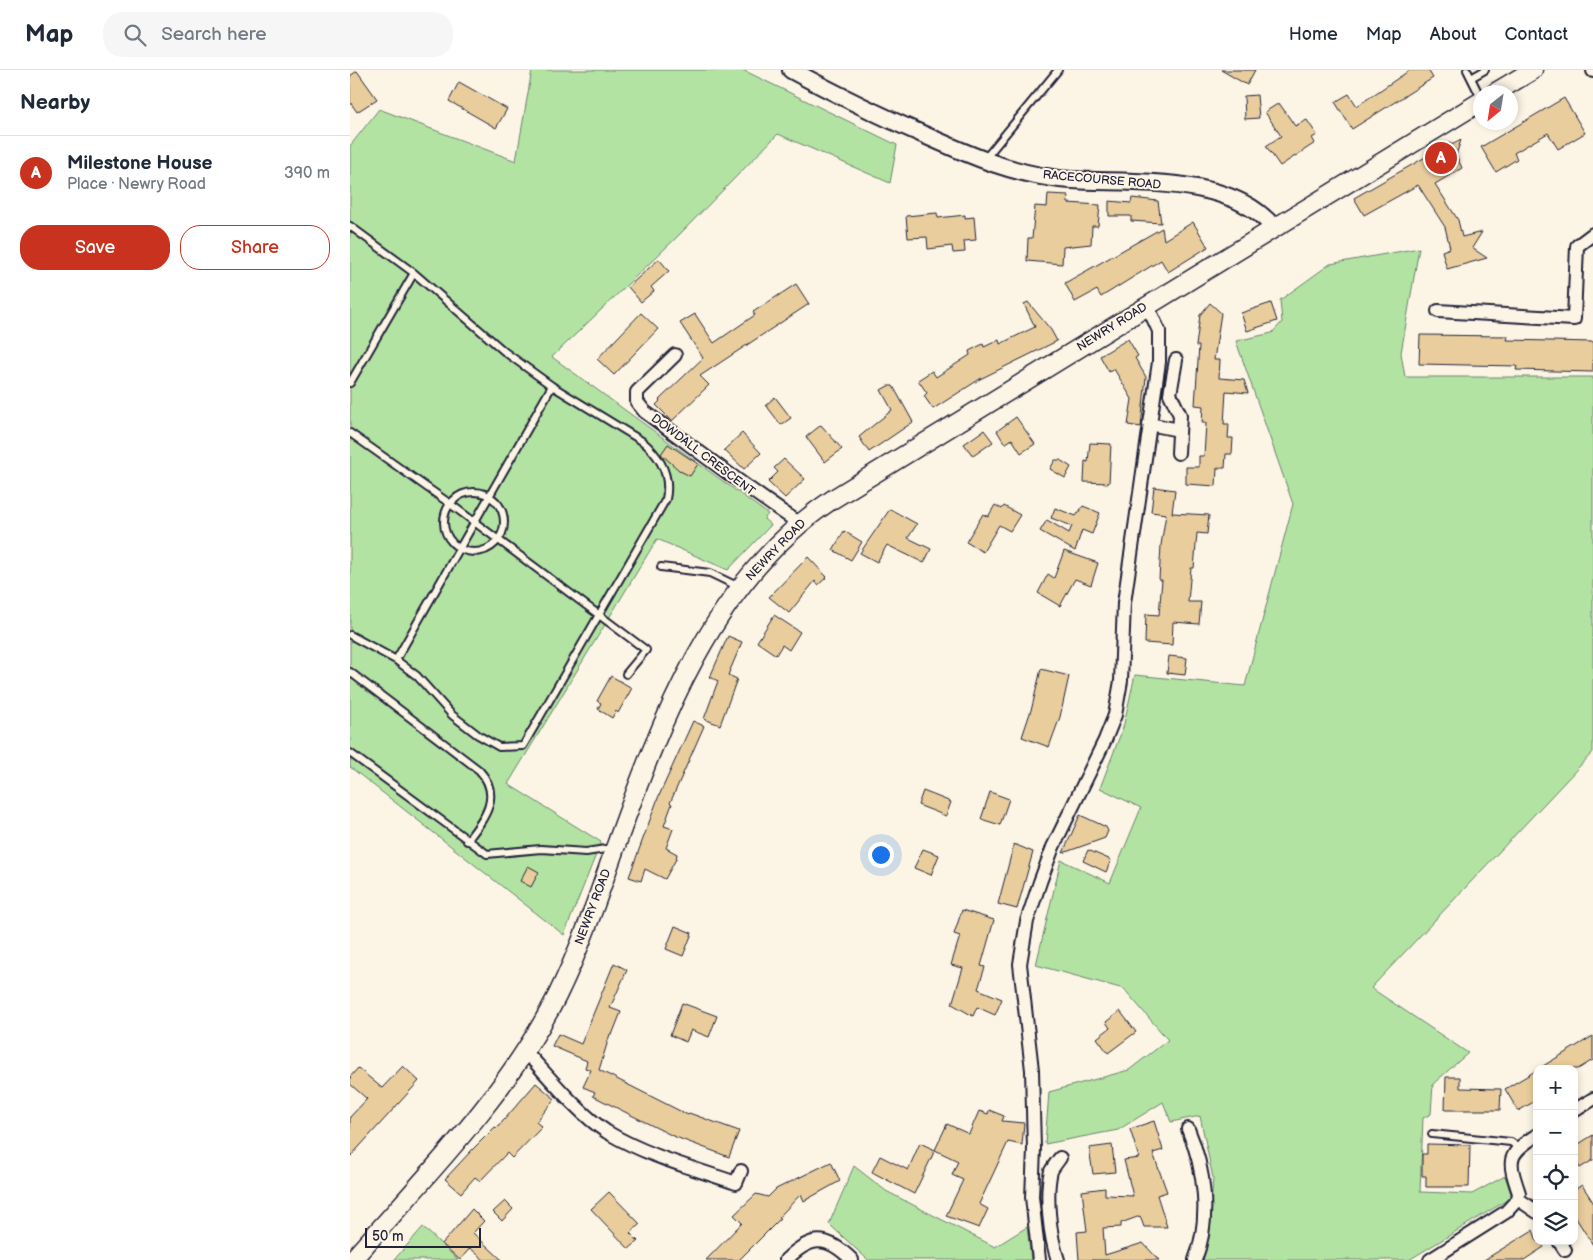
<!DOCTYPE html>
<meta charset="utf-8">
<style>
:root{--surface:#fff;--page:#f6f6f7;--text:#1f2937;--muted:#747a83;--line:#e0e1e3;--accent:#c8321e}
body{margin:0;font-family:"Balsamiq Sans",sans-serif;background:var(--page);color:var(--text)}
.controls{position:absolute;right:15px;bottom:15px;display:grid;overflow:hidden;border-radius:10px;box-shadow:0 2px 8px #0003}
.controls button{width:45px;height:45px;display:grid;place-items:center;padding:0;border:0;border-bottom:1px solid var(--line);background:var(--surface);color:var(--text);font:25px sans-serif}
.compass{position:absolute;left:1123px;top:15px;width:45px;height:45px;border-radius:50%;background:var(--surface);box-shadow:0 2px 8px #0003;rotate:210deg}
.scale{position:absolute;left:15px;bottom:12px;width:116px;box-sizing:border-box;padding-left:5px;border:2px solid #22223b;border-top:0;font-size:14px;line-height:18px;white-space:nowrap;color:#22223b;-webkit-text-stroke:4px #fcf5e5;paint-order:stroke}
.you{position:absolute;left:530px;top:784px;width:18px;height:18px;margin:-12px;border:4px solid #fff;border-radius:50%;background:#1a73e8;box-shadow:0 0 0 8px #1a73e833}
.badge{display:grid;place-items:center;width:32px;height:32px;border-radius:50%;background:var(--accent);color:#fff;font-size:16px;font-weight:700}
.pin{position:absolute;translate:-50% -50%;border:2px solid #fff;box-shadow:0 1px 5px #0006}
.list{margin:0;padding:0;list-style:none}
h2{display:flex;justify-content:space-between;align-items:center;height:65px;margin:0;padding:0 20px;font-size:21px}
h2 small{font-size:16px;font-weight:400;color:var(--muted)}
.list li{display:grid;grid-template-columns:32px 1fr auto;gap:15px;align-items:center;box-sizing:border-box;height:75px;padding:0 20px;border-top:1px solid var(--line)}
.list b{display:block;font-size:19px;white-space:nowrap}
.list p{margin:0;font-size:16px;white-space:nowrap;color:var(--muted)}
.list em{font-size:16px;font-style:normal;color:var(--muted)}
.actions{display:flex;gap:10px;padding:15px 20px}
.actions a{flex:1;padding:11px 0;border:1px solid var(--accent);border-radius:20px;text-align:center;font-size:18px;color:var(--accent)}
.actions .main{background:var(--accent);color:#fff}
.icon{flex:none;width:28px;height:28px;fill:none;stroke:currentColor;stroke-width:2;stroke-linecap:round;stroke-linejoin:round}
.map{position:relative;flex:none;width:1243px;height:1190px;overflow:hidden}
header{display:flex;align-items:center;gap:30px;box-sizing:border-box;height:70px;padding:0 25px;background:var(--surface);border-bottom:1px solid var(--line)}
header strong{font-size:24px}
nav{display:flex;gap:28px;margin-inline-start:auto;font-size:18px}
.search{width:350px;height:45px;background:var(--page);display:flex;align-items:center;gap:12px;box-sizing:border-box;padding:0 18px;border-radius:20px;color:var(--muted);font-size:19px}
main{display:flex}
aside{flex:1;background:var(--surface)}
.map>svg:first-child{display:block}
.green{fill:#b3e3a3;stroke:#6a826f}
.building{fill:#e9cd9d;stroke:#22223b}
.lines{fill:none;stroke-linecap:round;stroke-linejoin:round}
.service-casing{stroke:#22223b;stroke-width:10}
.minor-casing{stroke:#22223b;stroke-width:16}
.tertiary-casing{stroke:#22223b;stroke-width:20}
.secondary-casing{stroke:#22223b;stroke-width:21}
.service{stroke:#fcf5e5;stroke-width:6}
.minor{stroke:#fcf5e5;stroke-width:12}
.tertiary{stroke:#fcf5e5;stroke-width:16}
.secondary{stroke:#fcf5e5;stroke-width:18}
.labels{text-anchor:middle;dominant-baseline:central;stroke-width:4;stroke-linejoin:round;paint-order:stroke}
.street-label{font-size:12px;fill:#22223b;stroke:#fcf5e5}
</style>
<header>
<strong>Map</strong>
<div class="search"><svg class="icon" aria-label="search" viewBox="0 0 24 24"><circle cx="10" cy="10" r="6"/><path d="M15 15l6 6"/></svg>Search here</div>
<nav><a>Home</a><a>Map</a><a>About</a><a>Contact</a></nav>
</header>
<main>
<aside>
<h2>Nearby<small></small></h2>
<ul class="list">
<li><span class="badge">A</span><div><b>Milestone House</b><p>Place · Newry Road</p></div><em>390 m</em></li>
</ul>
<div class="actions"><a class="main">Save</a><a>Share</a></div>
</aside>
<div class="map">
<svg width="1243" height="1190" viewBox="0 0 1243 1190">
<rect width="100%" height="100%" fill="#fcf5e5"/>
<filter id="ink" filterUnits="userSpaceOnUse"><feTurbulence type="fractalNoise" baseFrequency=".02" numOctaves="2"/><feDisplacementMap in="SourceGraphic" scale="10" xChannelSelector="R" yChannelSelector="G"/><feConvolveMatrix kernelMatrix="1 2 1 2 8 2 1 2 1" color-interpolation-filters="sRGB"/></filter>
<g filter="url(#ink)">
<path class="green" d="M 182,0 L 393,0 L 547,75 L 540,113 L 428,64 L 327,167 L 202,287 L 418,444 L 414,449 L 421,455 L 378,500 L 307,469 L 158,714 L 251,772 L 214,865 L 0,697 L 0,76 L 29,39 L 166,91 Z
M 1069,178 L 1051,283 L 1055,307 L 1243,307 L 1243,682 L 1021,918 L 1118,983 L 1083,1014 L 1081,1044 L 1073,1048 L 1070,1122 L 1122,1124 L 1155,1106 L 1162,1127 L 1059,1190 L 851,1190 L 859,1168 L 863,1108 L 850,1046 L 821,1052 L 813,1032 L 768,1060 L 695,1074 L 699,1022 L 779,1000 L 818,970 L 774,919 L 686,895 L 711,790 L 760,813 L 791,738 L 750,718 L 773,658 L 785,605 L 895,616 L 943,434 L 886,271 L 922,263 L 932,252 L 930,230 L 980,194 Z
M 504,1096 L 536,1121 L 645,1177 L 677,1157 L 681,1190 L 518,1190 L 479,1154 Z
M 73,1157 L 108,1190 L 44,1190 Z"/>
<path class="building" d="M 871,0 L 905,0 L 897,15 Z
M 1060,0 L 1078,0 L 1083,8 L 1002,59 L 985,32 L 999,24 L 1007,36 Z
M 7,1 L 27,29 L 7,42 L 0,32 L 0,6 Z
M 109,12 L 157,39 L 146,58 L 99,31 Z
M 907,25 L 909,48 L 895,49 L 894,26 Z
M 1214,28 L 1235,63 L 1208,79 L 1198,63 L 1164,83 L 1167,89 L 1146,102 L 1131,77 Z
M 929,33 L 945,56 L 957,50 L 967,65 L 962,68 L 965,73 L 930,96 L 916,76 L 931,66 L 915,42 Z
M 1111,70 L 1106,85 L 1112,98 L 1085,114 L 1108,150 L 1112,167 L 1132,162 L 1122,178 L 1137,188 L 1097,199 L 1092,181 L 1100,178 L 1095,157 L 1068,115 L 1014,145 L 1004,128 L 1100,73 L 1101,75 Z
M 698,124 L 718,125 L 717,133 L 750,135 L 748,156 L 742,156 L 741,174 L 713,177 L 712,194 L 677,191 L 678,168 L 682,168 L 685,136 L 697,137 Z
M 782,128 L 808,131 L 811,153 L 781,151 L 781,146 L 759,146 L 759,131 L 781,133 Z
M 587,143 L 588,148 L 615,145 L 615,148 L 624,147 L 626,170 L 614,171 L 615,182 L 603,183 L 602,176 L 578,179 L 577,167 L 558,168 L 556,146 Z
M 843,152 L 858,177 L 818,202 L 811,190 L 751,227 L 747,220 L 725,232 L 715,213 L 812,158 L 814,170 Z
M 309,189 L 319,201 L 301,217 L 304,221 L 291,232 L 278,217 Z
M 446,214 L 459,234 L 350,306 L 359,315 L 322,351 L 306,335 L 310,331 L 309,330 L 353,288 L 330,253 L 345,244 L 364,273 L 405,245 L 403,242 Z
M 678,232 L 701,260 L 707,271 L 630,309 L 583,339 L 574,326 L 577,323 L 568,310 L 582,301 L 586,307 L 620,285 L 619,281 L 633,274 L 634,277 L 649,270 L 650,274 L 685,257 L 674,234 Z
M 860,233 L 871,243 L 864,290 L 870,290 L 869,308 L 894,310 L 898,323 L 876,321 L 874,354 L 879,354 L 878,368 L 883,368 L 882,384 L 876,384 L 875,398 L 867,398 L 866,416 L 836,414 L 836,397 L 849,397 L 849,386 L 854,386 L 856,353 L 852,353 L 853,336 L 845,335 L 849,276 L 846,276 L 850,245 Z
M 921,233 L 927,251 L 897,261 L 891,243 Z
M 291,243 L 308,259 L 264,305 L 247,289 Z
M 1070,265 L 1158,266 L 1157,270 L 1243,272 L 1243,302 L 1166,300 L 1167,296 L 1069,294 Z
M 778,269 L 788,286 L 785,288 L 796,307 L 791,357 L 778,355 L 782,329 L 764,299 L 759,302 L 750,286 Z
M 538,316 L 543,316 L 563,352 L 519,382 L 509,367 L 542,340 L 531,320 Z
M 425,327 L 441,348 L 431,355 L 416,335 Z
M 666,347 L 685,374 L 671,383 L 662,369 L 655,374 L 647,361 Z
M 471,355 L 492,379 L 475,392 L 456,367 Z
M 634,360 L 643,372 L 623,386 L 614,374 Z
M 392,363 L 411,383 L 394,399 L 374,380 Z
M 740,373 L 761,374 L 759,413 L 734,412 L 735,391 L 738,392 Z
M 318,374 L 348,394 L 340,406 L 330,401 L 311,384 Z
M 434,389 L 455,409 L 435,428 L 418,412 L 428,402 L 424,398 Z
M 705,390 L 710,390 L 721,397 L 715,408 L 700,399 Z
M 804,417 L 825,420 L 822,443 L 859,445 L 857,464 L 847,463 L 844,498 L 841,498 L 838,532 L 851,532 L 849,554 L 823,552 L 822,575 L 795,573 L 796,544 L 809,545 L 812,510 L 809,510 L 811,475 L 816,444 L 801,442 Z
M 645,435 L 652,439 L 654,436 L 670,445 L 660,461 L 649,455 L 633,482 L 616,472 L 633,444 L 638,447 Z
M 733,436 L 750,443 L 742,464 L 732,460 L 725,481 L 690,461 L 697,450 L 719,463 L 722,456 L 701,448 L 705,438 L 726,446 Z
M 540,439 L 567,454 L 558,468 L 581,479 L 574,493 L 537,475 L 527,492 L 510,483 Z
M 494,461 L 512,472 L 501,490 L 483,480 Z
M 714,481 L 748,493 L 741,515 L 725,509 L 710,536 L 688,523 L 698,504 L 704,508 Z
M 458,487 L 477,507 L 468,515 L 465,511 L 439,543 L 419,527 Z
M 424,545 L 450,562 L 439,580 L 432,575 L 426,585 L 407,572 Z
M 378,566 L 392,572 L 378,605 L 387,609 L 370,655 L 354,649 L 368,611 L 360,607 Z
M 819,586 L 837,588 L 835,605 L 817,603 Z
M 691,599 L 719,606 L 710,647 L 699,677 L 672,667 L 682,637 Z
M 261,606 L 282,618 L 268,643 L 266,641 L 262,648 L 248,639 L 251,633 L 247,631 Z
M 343,651 L 354,656 L 320,733 L 322,734 L 314,756 L 323,759 L 316,778 L 327,784 L 326,789 L 315,809 L 295,799 L 291,811 L 279,807 L 308,728 Z
M 573,721 L 601,732 L 596,746 L 568,735 Z
M 640,722 L 659,729 L 650,755 L 631,749 Z
M 730,745 L 756,757 L 758,761 L 755,768 L 713,783 Z
M 664,774 L 683,782 L 667,839 L 648,834 Z
M 573,779 L 589,785 L 581,805 L 564,798 Z
M 738,780 L 761,790 L 756,802 L 733,791 Z
M 178,796 L 189,802 L 181,817 L 170,811 Z
M 612,840 L 644,850 L 631,896 L 635,897 L 628,919 L 652,929 L 645,945 L 627,937 L 623,946 L 602,934 L 613,898 L 601,895 L 610,866 L 604,864 Z
M 325,856 L 342,863 L 333,886 L 316,879 Z
M 264,893 L 277,900 L 260,938 L 271,942 L 262,965 L 260,964 L 249,1000 L 338,1045 L 339,1043 L 389,1061 L 379,1087 L 323,1066 L 243,1026 L 245,1022 L 233,1017 L 241,1000 L 235,998 L 237,991 L 202,976 L 208,964 L 231,974 Z
M 332,933 L 367,946 L 359,967 L 341,960 L 336,972 L 320,965 Z
M 770,941 L 786,962 L 758,983 L 747,968 L 760,958 L 756,952 Z
M 1243,966 L 1243,990 L 1228,999 L 1188,999 Z
M 53,996 L 69,1011 L 0,1087 L 0,1047 L 17,1029 L 0,1014 L 0,1007 L 8,998 L 32,1018 Z
M 1187,1000 L 1187,1030 L 1168,1041 L 1155,1019 Z
M 1096,1007 L 1110,1007 L 1110,1018 L 1151,1019 L 1150,1040 L 1095,1040 Z
M 186,1013 L 205,1029 L 186,1052 L 192,1057 L 162,1088 L 157,1083 L 130,1111 L 125,1107 L 111,1123 L 95,1109 L 122,1080 L 145,1057 L 147,1058 Z
M 639,1040 L 654,1046 L 652,1051 L 674,1053 L 672,1075 L 658,1072 L 629,1134 L 638,1139 L 629,1158 L 596,1146 L 613,1110 L 602,1105 L 608,1091 L 585,1080 L 597,1054 L 619,1064 L 629,1041 L 638,1044 Z
M 804,1051 L 813,1080 L 803,1083 L 817,1122 L 807,1125 L 817,1157 L 794,1157 L 790,1146 L 771,1153 L 771,1157 L 753,1158 L 755,1185 L 793,1173 L 809,1190 L 729,1190 L 727,1162 L 737,1161 L 732,1121 L 755,1118 L 755,1125 L 783,1126 L 774,1090 L 789,1088 L 780,1059 Z
M 1243,1065 L 1243,1090 L 1230,1098 L 1224,1089 L 1224,1077 Z
M 570,1073 L 585,1080 L 564,1124 L 522,1102 L 530,1086 L 558,1100 Z
M 1077,1074 L 1120,1075 L 1119,1117 L 1076,1117 L 1076,1106 L 1072,1106 L 1072,1084 L 1077,1084 Z
M 762,1075 L 765,1102 L 743,1104 L 739,1078 Z
M 481,1092 L 490,1111 L 454,1131 L 451,1124 L 429,1147 L 430,1149 L 389,1190 L 356,1190 L 392,1153 L 384,1145 L 406,1124 L 418,1127 L 426,1119 Z
M 1232,1115 L 1243,1132 L 1243,1175 L 1224,1145 L 1224,1120 Z
M 259,1122 L 290,1154 L 280,1163 L 288,1171 L 279,1179 L 241,1139 Z
M 155,1131 L 163,1139 L 152,1151 L 143,1142 Z
M 122,1139 L 134,1151 L 123,1163 L 152,1190 L 134,1190 L 120,1178 L 110,1190 L 92,1174 Z
M 1183,1160 L 1187,1171 L 1190,1171 L 1194,1177 L 1174,1190 L 1134,1190 Z"/>
<g class="lines">
<g class="service-casing">
<path id="service" d="M 1117,0 L 1130,26
M 1121,8 L 1135,0
M 634,90 L 708,0
M 0,156 L 64,203 L 0,313
M 0,363 L 99,433 L 296,580 L 276,604
M94 452a30 30 0 1 1 60 0a30 30 0 1 1-60 0Z
M 311,497 L 360,503 L 389,517
M 0,565 L 46,590 L 202,316
M 46,590 L 67,606 L 102,645 L 128,665 L 149,677 L 173,676 L 316,429 C 321,405 310,386 292,371 L 202,316 L 155,282 L 64,203
M 0,602 L 129,700 C 153,726 134,749 117,771
M 0,683 L 137,784 L 191,779 L 236,782 L 262,778
M 1082,1064 L 1161,1072 L 1168,1077"/>
</g>
<g class="minor-casing">
<path id="minor" d="M 1243,0 L 1243,1
M 1088,241 L 1224,249 L 1227,176 L 1243,164
M 325,285 L 287,322 L 287,332 L 295,342 C 346,379 396,418 449,453
M 826,290 L 820,324 L 830,345 L 828,383
M 799,354 L 829,360
M 175,981 C 199,1007 228,1043 257,1062 C 297,1086 343,1098 386,1113 L 391,1101
M 1224,1041 L 1243,1029
M 838,1059 C 855,1099 861,1149 845,1190
M 1168,1129 L 1187,1142
M 1209,1171 L 1215,1180
M 436,1190 C 461,1165 477,1165 502,1190
M 689,1190 L 682,1127 L 684,1079 L 682,1000 L 670,894 L 677,851 L 690,812 L 703,777 L 755,670 L 765,645 L 771,611 L 774,533 L 809,292 L 809,261 L 797,235
M 708,1190 C 700,1167 695,1125 701,1101 C 703,1097 707,1092 710,1088
M 1080,1190 L 1156,1142 L 1168,1129 L 1169,1123 C 1158,1090 1156,1085 1187,1065"/>
</g>
<g class="tertiary-casing">
<path id="tertiary" d="M 441,0 C 484,23 526,44 570,63 C 619,85 666,106 721,110 C 783,114 881,104 924,158"/>
</g>
<g class="secondary-casing">
<path id="secondary" d="M 1146,22 L 1183,0
M 2,1190 C 75,1107 157,1025 207,926 C 230,879 247,830 264,781 C 311,650 363,509 483,429 L 1130,32"/>
</g>
<use href="#service" class="service"/>
<use href="#minor" class="minor"/>
<use href="#tertiary" class="tertiary"/>
<use href="#secondary" class="secondary"/>
</g>
</g>
<g class="labels">
<g class="street-label">
<text transform="translate(752 110) rotate(5)">RACECOURSE ROAD</text>
<text transform="translate(762 257) rotate(-32)">NEWRY ROAD</text>
<text transform="translate(353 385) rotate(37)">DOWDALL CRESCENT</text>
<text transform="translate(426 480) rotate(-46)">NEWRY ROAD</text>
<text transform="translate(243 837) rotate(-69)">NEWRY ROAD</text>
</g>
</g>
</svg>
<div class="controls">
<button>+</button>
<button>−</button>
<button><svg class="icon" aria-label="locate" viewBox="0 0 24 24"><circle cx="12" cy="12" r="6"/><path d="M12 2v4M12 18v4M2 12h4M18 12h4"/></svg></button>
<button><svg class="icon" aria-label="layers" viewBox="0 0 24 24"><path d="M12 4l9 5-9 5-9-5zM3 14l9 5 9-5"/></svg></button>
</div>
<svg class="compass" viewBox="-18 -18 36 36"><path d="M0-13l5 13h-10z" fill="#e53935"/><path d="M0 13l5-13h-10z" fill="#747a83"/></svg>
<div class="scale">50 m</div>
<div class="you"></div>
<div class="pin badge" style="left:1091px;top:88px">A</div>
</div>
</main>
